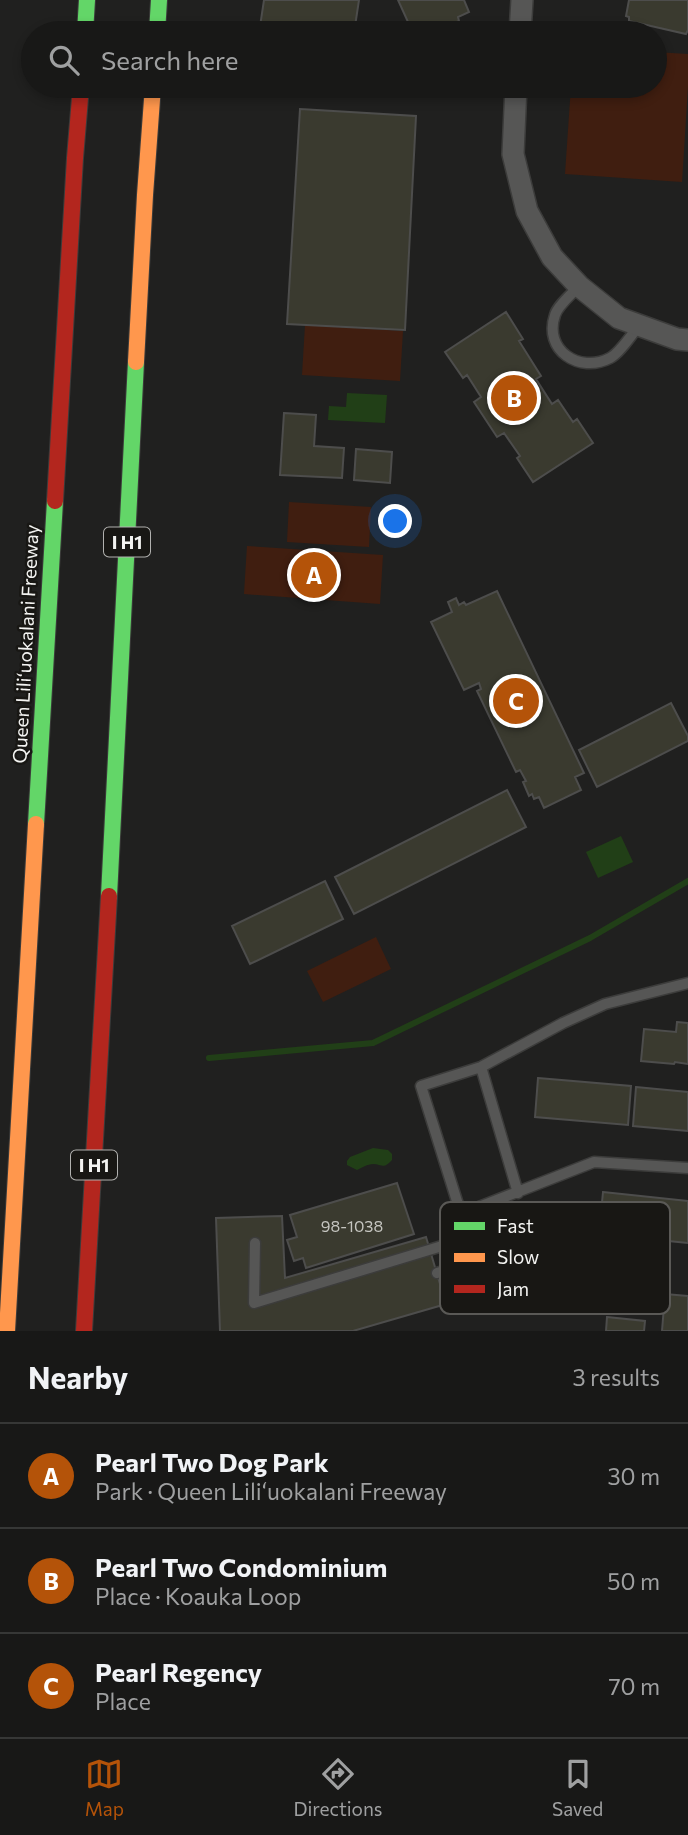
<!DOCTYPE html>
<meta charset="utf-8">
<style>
:root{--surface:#181817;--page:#252524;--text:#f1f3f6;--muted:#9fa0a1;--line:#363736;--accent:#b45309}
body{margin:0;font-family:Commissioner,sans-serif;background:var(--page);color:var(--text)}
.you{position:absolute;left:396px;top:522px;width:24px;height:24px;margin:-18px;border:5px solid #fff;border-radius:50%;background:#1a73e8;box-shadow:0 0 0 10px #1a73e833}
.badge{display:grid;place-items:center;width:46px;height:46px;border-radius:50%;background:var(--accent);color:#fff;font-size:23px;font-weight:700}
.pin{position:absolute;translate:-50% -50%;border:4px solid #fff;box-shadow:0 2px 7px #0006}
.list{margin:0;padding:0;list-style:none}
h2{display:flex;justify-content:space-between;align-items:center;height:91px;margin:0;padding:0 28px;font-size:30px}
h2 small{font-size:23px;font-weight:400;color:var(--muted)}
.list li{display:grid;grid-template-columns:46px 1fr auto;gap:21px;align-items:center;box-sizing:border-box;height:105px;padding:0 28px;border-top:2px solid var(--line)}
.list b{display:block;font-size:26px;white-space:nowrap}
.list p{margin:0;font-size:23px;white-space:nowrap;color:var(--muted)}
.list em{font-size:23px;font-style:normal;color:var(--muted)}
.icon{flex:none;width:38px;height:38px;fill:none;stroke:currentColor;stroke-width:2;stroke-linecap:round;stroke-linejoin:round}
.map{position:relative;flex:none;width:688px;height:1331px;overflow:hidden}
.search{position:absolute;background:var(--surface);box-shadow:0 4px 10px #0003;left:21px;right:21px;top:21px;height:77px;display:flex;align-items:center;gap:18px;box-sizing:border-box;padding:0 24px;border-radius:38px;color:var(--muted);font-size:26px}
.sheet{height:406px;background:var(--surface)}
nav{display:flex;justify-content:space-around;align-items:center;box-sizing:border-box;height:98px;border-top:2px solid var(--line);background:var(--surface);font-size:19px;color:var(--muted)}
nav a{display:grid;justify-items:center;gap:4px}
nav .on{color:var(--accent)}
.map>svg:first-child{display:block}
.green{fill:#401e10}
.water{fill:#213f17}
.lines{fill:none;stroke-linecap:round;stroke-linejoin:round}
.stream{stroke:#213f17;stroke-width:6}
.building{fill:#3a3a2f;stroke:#4d4d4c;stroke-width:2}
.lane-casing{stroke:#3c3c3b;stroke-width:13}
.street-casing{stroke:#3c3c3b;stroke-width:24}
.fast-casing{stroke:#3c3c3b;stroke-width:18}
.slow-casing{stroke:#3c3c3b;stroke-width:18}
.jam-casing{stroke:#3c3c3b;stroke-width:18}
.lane{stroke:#565655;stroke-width:10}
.street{stroke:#565655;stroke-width:21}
.fast{stroke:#63d668;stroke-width:16}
.slow{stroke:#ff974d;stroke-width:16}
.jam{stroke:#b3261e;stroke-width:16}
.labels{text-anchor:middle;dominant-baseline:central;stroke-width:5;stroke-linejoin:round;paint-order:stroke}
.number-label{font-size:16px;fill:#c5c5c0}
.shield{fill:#181714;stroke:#b1b1af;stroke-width:2}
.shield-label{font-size:18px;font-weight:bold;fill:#f3f3f1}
.street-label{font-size:19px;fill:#f3f3f1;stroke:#181714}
.key{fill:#181714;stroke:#5a5956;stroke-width:2}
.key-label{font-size:19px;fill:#f3f3f1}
</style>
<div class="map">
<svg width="688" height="1331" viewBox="0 0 688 1331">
<rect width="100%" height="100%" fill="#20201f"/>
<path class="green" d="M 655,52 L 688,54 L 688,86 L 682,182 L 565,174 L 571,86 L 655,86 Z
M 305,325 L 403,331 L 400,381 L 302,375 Z
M 289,502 L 371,507 L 369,547 L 287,542 Z
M 247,546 L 383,555 L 380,604 L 244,594 Z
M 376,937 L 391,969 L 323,1002 L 307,971 Z"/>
<path class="water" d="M 347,393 L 387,395 L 385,423 L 328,420 L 329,406 L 346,407 Z
M 621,836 L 633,862 L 598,878 L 586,852 Z
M 373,1148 L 388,1150 L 392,1154 L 392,1160 C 383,1170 382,1164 373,1164 C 368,1164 361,1168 357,1170 L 347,1165 L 347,1161 L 350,1157 Z"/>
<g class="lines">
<path class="stream" d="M 209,1058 L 373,1043 L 590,938 L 688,881"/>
</g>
<path class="building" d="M 264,0 L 359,0 L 354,33 L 259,33 Z
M 398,0 L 464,0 L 469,12 L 458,17 L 459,21 L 444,28 L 442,23 L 418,33 L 413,33 Z
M 629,0 L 688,0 L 688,30 L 686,34 L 629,21 L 629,17 L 626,16 Z
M 293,86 L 348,86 L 347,93 Z
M 300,109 L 416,116 L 405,330 L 287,324 Z
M 506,312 L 523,339 L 519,341 L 541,376 L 536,379 L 552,404 L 558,400 L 573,422 L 577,419 L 593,443 L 533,482 L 517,458 L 520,456 L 504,433 L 497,437 L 474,402 L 481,397 L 467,375 L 463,378 L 445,352 Z
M 284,413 L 316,415 L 314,446 L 344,448 L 342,478 L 280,475 Z
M 356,449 L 392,452 L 390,483 L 354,480 Z
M 497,591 L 584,773 L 575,777 L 581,790 L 544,808 L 539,797 L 534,799 L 532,794 L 529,796 L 523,782 L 526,781 L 520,770 L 516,772 L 477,691 L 481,689 L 479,683 L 464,690 L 431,622 L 452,612 L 448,602 L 456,598 L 459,605 L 464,602 L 466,605 Z
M 671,703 L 688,736 L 688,741 L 597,787 L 579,750 Z
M 507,790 L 526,827 L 354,914 L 335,877 Z
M 325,881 L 343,919 L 250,964 L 232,926 Z
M 677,1022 L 688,1023 L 688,1064 L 675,1062 L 674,1064 L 641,1061 L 644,1029 L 676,1032 Z
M 538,1078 L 631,1086 L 628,1125 L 535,1117 Z
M 636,1087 L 688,1092 L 688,1131 L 633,1126 Z
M 397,1183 L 414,1234 L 306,1268 L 303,1258 L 294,1261 L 287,1240 L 297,1237 L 290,1215 Z
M 603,1192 L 688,1201 L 688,1243 L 599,1234 Z
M 282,1216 L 285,1278 L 426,1237 L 446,1304 L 353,1331 L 220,1331 L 216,1218 Z
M 665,1294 L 688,1296 L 688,1331 L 662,1331 Z
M 607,1317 L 645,1321 L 644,1331 L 606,1331 Z"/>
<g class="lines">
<g class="lane-casing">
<path id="lane" d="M 579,286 C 572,294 558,305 555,315 C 543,350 579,374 610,358 C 620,353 631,335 639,326
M 481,1067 L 518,1193
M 461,1214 L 421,1086 L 481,1067 L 563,1023 L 605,1004 L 688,983
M 255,1243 L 254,1303 L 452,1243 L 461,1214 L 594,1162 L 688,1168
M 437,1273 L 450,1269 L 452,1243"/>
</g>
<g class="street-casing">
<path id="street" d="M 520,33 L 522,0
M 516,86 L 513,154 L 527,211 L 552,257 L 579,286 L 619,318 L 677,339 L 688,340"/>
</g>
<g class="fast-casing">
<path id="fast" d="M 85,33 L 87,0
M 157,33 L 159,0
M 36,824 L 55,501
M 109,896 L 136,362"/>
</g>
<g class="slow-casing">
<path id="slow" d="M 136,362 L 145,195 L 153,86
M 7,1331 L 36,824"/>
</g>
<g class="jam-casing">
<path id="jam" d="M 55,501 L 75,158 L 81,86
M 84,1331 L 109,896"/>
</g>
<use href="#lane" class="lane"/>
<use href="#street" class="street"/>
<use href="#fast" class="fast"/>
<use href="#slow" class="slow"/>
<use href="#jam" class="jam"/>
</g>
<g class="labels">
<g class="number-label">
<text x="352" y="1225">98-1038</text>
</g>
<g class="shield">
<rect x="104" y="527.5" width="46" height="29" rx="5"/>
<rect x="71" y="1150.5" width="46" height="29" rx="5"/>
</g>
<g class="shield-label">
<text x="127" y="542">I H1</text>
<text x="94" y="1165">I H1</text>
</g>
<g class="street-label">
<text transform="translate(25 644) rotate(-87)">Queen Liliʻuokalani Freeway</text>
</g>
</g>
<rect x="440" y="1202" width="230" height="112" rx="10" class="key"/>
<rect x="454" y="1222" width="31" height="8" fill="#63d668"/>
<rect x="454" y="1253" width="31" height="9" fill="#ff974d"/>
<rect x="454" y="1285" width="31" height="8" fill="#b3261e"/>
<g class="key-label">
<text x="497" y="1233">Fast</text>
<text x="497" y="1264">Slow</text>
<text x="497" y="1296">Jam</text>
</g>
</svg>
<div class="you"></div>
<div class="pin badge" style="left:314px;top:575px">A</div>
<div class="pin badge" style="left:514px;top:398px">B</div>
<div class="pin badge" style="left:516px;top:701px">C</div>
<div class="search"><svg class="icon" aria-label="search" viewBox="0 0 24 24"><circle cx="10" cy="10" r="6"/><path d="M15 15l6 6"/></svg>Search here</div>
</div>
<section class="sheet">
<h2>Nearby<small>3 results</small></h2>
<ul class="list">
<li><span class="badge">A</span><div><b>Pearl Two Dog Park</b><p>Park · Queen Liliʻuokalani Freeway</p></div><em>30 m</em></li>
<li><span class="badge">B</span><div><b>Pearl Two Condominium</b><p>Place · Koauka Loop</p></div><em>50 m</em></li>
<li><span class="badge">C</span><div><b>Pearl Regency</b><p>Place</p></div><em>70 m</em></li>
</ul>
</section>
<nav>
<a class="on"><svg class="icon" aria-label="map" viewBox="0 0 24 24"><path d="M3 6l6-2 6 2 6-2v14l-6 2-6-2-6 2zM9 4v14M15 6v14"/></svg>Map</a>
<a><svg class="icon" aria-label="directions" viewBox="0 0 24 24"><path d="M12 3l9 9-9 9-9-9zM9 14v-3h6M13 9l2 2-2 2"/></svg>Directions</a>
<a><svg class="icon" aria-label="saved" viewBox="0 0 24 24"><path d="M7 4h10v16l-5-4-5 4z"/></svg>Saved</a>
</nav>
